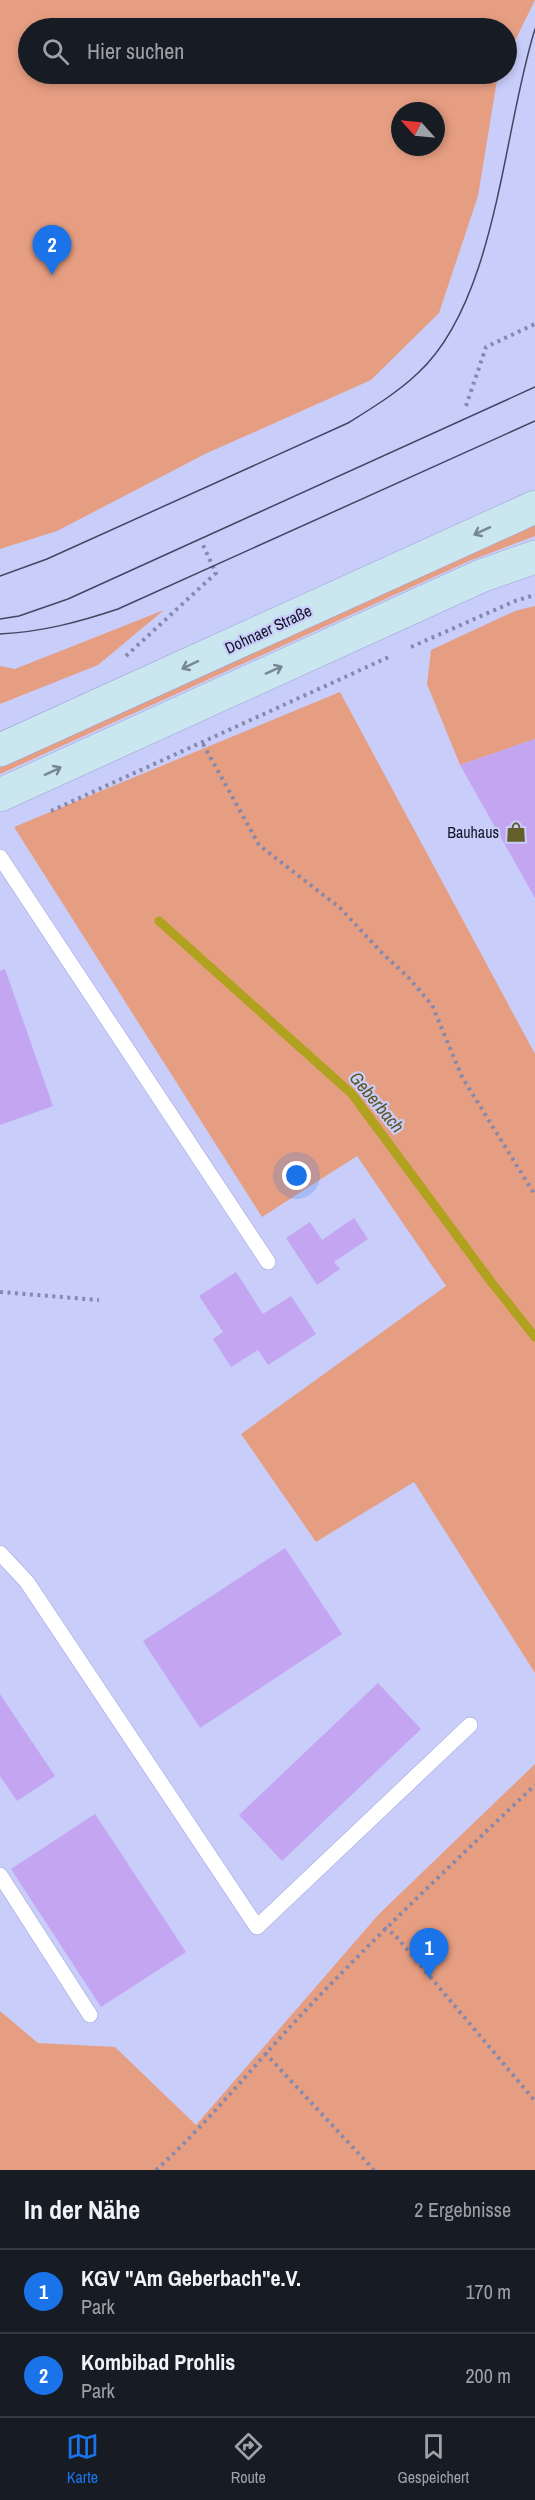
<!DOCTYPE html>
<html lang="de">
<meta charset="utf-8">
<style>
:root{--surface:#171b24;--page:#242831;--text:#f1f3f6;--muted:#9ea1a6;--line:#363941;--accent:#1a73e8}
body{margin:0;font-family:"Archivo Narrow",sans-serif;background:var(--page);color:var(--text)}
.compass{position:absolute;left:391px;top:102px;width:54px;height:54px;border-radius:50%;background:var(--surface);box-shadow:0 3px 9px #0003;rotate:297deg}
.you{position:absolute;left:297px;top:1176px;width:21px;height:21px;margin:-15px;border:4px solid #fff;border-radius:50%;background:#1a73e8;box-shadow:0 0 0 9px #1a73e833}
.badge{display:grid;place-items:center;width:39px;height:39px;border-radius:50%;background:var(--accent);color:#fff;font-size:20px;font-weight:700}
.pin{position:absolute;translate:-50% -50px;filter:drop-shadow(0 2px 3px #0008)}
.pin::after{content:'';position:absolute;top:32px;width:21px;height:18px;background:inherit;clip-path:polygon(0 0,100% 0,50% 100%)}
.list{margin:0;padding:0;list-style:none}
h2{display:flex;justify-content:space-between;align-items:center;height:78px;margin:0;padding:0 24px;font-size:26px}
h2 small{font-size:20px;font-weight:400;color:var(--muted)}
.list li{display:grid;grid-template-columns:39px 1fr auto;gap:18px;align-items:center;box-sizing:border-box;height:84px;padding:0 24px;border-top:2px solid var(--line)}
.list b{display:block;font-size:22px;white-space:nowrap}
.list p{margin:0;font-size:20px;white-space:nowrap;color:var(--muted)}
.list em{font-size:20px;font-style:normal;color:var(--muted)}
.icon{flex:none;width:33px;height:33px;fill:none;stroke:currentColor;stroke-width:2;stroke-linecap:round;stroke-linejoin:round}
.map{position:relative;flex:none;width:535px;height:2170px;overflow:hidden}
.search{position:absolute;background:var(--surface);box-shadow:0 3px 9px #0003;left:18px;right:18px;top:18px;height:66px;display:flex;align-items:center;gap:15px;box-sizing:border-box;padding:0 21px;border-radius:33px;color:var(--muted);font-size:22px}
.sheet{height:246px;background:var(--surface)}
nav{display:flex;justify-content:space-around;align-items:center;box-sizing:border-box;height:84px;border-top:2px solid var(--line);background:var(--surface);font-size:16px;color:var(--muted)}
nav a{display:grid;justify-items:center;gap:3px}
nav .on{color:var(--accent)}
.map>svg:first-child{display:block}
.green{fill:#e69e82;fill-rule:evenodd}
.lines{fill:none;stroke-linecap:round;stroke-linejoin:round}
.stream{stroke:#b0a11e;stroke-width:9}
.building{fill:#c3a5f2}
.lane-casing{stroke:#9ea1d8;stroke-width:16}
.secondary-casing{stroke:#9ea1d8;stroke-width:34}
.path{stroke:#8689ac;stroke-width:4;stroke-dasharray:3 4.5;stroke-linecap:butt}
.lane{stroke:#fff;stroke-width:15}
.secondary{stroke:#cae6ee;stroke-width:33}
.tram{stroke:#444560;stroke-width:1.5}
.oneway{stroke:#788794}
.labels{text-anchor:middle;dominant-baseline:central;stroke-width:4.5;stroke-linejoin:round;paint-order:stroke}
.street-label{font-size:16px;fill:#131327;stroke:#c9cdfa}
.poi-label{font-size:16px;fill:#131327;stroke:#c9cdfa;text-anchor:end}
.water-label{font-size:18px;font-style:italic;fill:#5d5727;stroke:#c9cdfa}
</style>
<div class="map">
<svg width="535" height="2170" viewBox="0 0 535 2170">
<rect width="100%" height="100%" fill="#c9cdfa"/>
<path class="green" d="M 0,0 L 535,0 L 507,57 L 506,28 L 28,28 L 28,74 L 498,74 L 478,196 L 439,313 L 371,380 L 205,454 L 57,531 L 0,549 ZM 400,111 L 436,111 L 436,147 L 400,147 Z
M 535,522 L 535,536 L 469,561 L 0,774 L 0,765 Z
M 535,606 L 535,739 L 460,765 L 427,684 L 431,650 L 515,611 Z
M 164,610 L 98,665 L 0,704 L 0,666 L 15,669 Z
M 340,692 L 535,1054 L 535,1673 L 414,1482 L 316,1542 L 241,1434 L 446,1286 L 357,1156 L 262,1217 L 14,827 Z
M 535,1764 L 535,2170 L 0,2170 L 0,2011 L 38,2043 L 115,2047 L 196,2125 L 379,1914 Z"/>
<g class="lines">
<path class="stream" d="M 159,921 L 352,1094 L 492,1283 L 535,1337"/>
</g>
<path class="building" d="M 535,739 L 535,898 L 460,765 Z
M 5,969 L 53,1106 L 0,1125 L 0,971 Z
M 354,1218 L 368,1239 L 334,1262 L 340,1269 L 317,1285 L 286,1238 L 310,1222 L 322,1240 Z
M 236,1272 L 263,1314 L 291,1296 L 316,1334 L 268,1365 L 258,1350 L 231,1367 L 213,1339 L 223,1332 L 199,1296 Z
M 285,1548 L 342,1634 L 200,1728 L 143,1641 Z
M 378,1683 L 421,1729 L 282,1861 L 239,1815 Z
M 0,1694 L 55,1776 L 17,1801 L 0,1776 Z
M 95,1814 L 186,1952 L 101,2007 L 11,1869 Z"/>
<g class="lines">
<g class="lane-casing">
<path id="lane" d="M 0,857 L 268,1262
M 0,1553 L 27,1582 L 257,1927 L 470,1725
M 0,1875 L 90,2015"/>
</g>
<g class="secondary-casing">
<path id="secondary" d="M 0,750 L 535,507
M 0,795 L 481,576 L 535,557"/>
</g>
<path class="path" d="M 466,406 L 486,347 L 535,324
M 411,647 L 515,601 L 535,595
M 126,656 L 216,573 L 202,543
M 203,744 L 259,845 L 340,908 L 382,953 L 408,977 L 432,1005 L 462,1077 L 535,1195
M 51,811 L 391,656
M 0,1292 L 99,1300
M 384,1928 L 394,1934 L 535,2101
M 265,2053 L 374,2170
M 156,2170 C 209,2122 253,2066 302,2014 C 377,1935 456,1860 535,1785"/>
<use href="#lane" class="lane"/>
<use href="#secondary" class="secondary"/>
<path class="tram" d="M 0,576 L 47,559 L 348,423 C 372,408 397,393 418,373 C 497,300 503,130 535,29
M 0,619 L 19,616 L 68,599 L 535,387
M 0,634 C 42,632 79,622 118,609 L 535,421"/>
</g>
<defs><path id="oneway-shaft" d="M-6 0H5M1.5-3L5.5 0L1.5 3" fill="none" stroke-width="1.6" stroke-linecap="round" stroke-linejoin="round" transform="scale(1.5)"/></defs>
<g class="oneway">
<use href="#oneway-shaft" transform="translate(482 531) rotate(155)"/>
<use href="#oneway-shaft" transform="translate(190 665) rotate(155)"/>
<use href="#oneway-shaft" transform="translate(274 670) rotate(-24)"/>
<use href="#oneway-shaft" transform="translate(53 771) rotate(-25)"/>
</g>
<defs>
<g id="shop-bare" transform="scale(1.62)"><path d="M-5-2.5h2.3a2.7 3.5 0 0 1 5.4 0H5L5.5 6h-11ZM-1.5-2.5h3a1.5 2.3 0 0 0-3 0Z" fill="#645e2a" stroke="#c9cdfa" stroke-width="2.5" paint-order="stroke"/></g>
</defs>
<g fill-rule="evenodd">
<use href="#shop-bare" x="516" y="832"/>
</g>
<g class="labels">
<g class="street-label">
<text transform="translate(268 629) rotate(-25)">Dohnaer Straße</text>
</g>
<g class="poi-label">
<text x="499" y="832">Bauhaus</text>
</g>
<g class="water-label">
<text transform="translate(377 1102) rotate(50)">Geberbach</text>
</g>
</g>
</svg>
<svg class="compass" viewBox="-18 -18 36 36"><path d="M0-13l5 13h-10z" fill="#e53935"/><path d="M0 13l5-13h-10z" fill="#9ea1a6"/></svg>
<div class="you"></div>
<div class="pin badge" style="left:429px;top:1978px">1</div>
<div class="pin badge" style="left:52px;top:275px">2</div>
<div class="search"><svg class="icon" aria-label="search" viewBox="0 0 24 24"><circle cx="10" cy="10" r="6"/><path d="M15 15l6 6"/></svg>Hier suchen</div>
</div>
<section class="sheet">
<h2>In der Nähe<small>2 Ergebnisse</small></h2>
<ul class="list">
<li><span class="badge">1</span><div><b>KGV &quot;Am Geberbach&quot;e.V.</b><p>Park</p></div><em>170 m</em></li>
<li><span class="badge">2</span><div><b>Kombibad Prohlis</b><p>Park</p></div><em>200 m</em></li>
</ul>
</section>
<nav>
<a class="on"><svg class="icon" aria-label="map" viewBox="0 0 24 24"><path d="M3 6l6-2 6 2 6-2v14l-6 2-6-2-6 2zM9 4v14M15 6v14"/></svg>Karte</a>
<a><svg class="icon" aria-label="directions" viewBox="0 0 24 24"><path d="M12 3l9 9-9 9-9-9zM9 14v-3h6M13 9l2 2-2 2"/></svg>Route</a>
<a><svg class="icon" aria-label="saved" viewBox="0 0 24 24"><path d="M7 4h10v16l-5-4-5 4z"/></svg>Gespeichert</a>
</nav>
